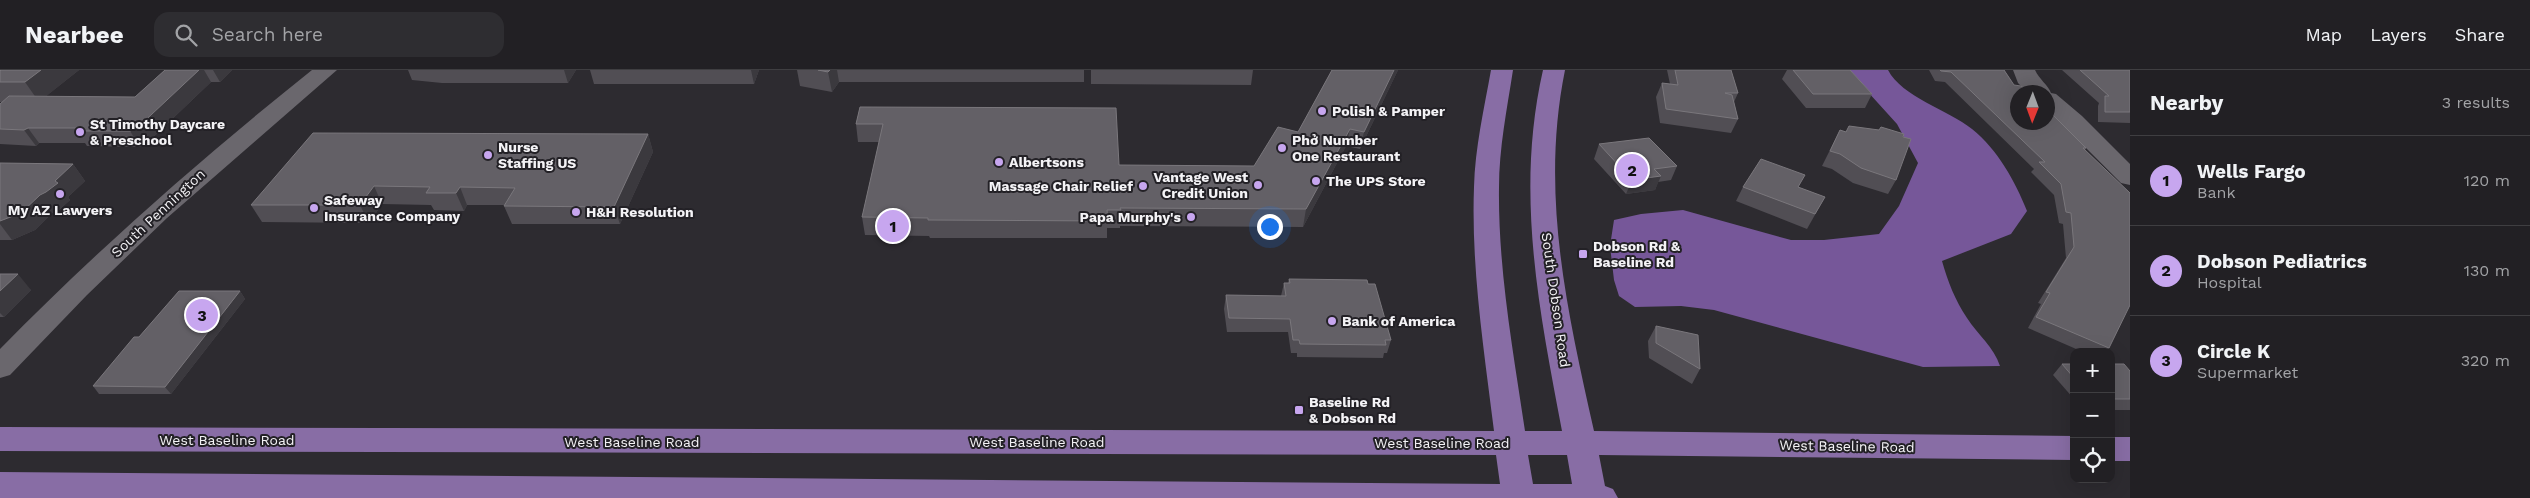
<!DOCTYPE html>
<meta charset="utf-8">
<style>
:root{--surface:#222024;--page:#2e2d31;--text:#f1f3f6;--muted:#a2a3a6;--line:#3f3e41;--accent:#c7a6ef}
body{margin:0;font-family:"Work Sans",sans-serif;background:var(--page);color:var(--text)}
.controls{position:absolute;right:15px;bottom:15px;display:grid;overflow:hidden;border-radius:10px;box-shadow:0 5px 20px #0002}
.controls button{width:45px;height:45px;display:grid;place-items:center;padding:0;border:0;border-bottom:1px solid var(--line);background:var(--surface);color:var(--text);font:25px sans-serif}
.compass{position:absolute;left:2010px;top:15px;width:45px;height:45px;border-radius:50%;background:var(--surface);box-shadow:0 5px 20px #0002;rotate:181deg}
.you{position:absolute;left:1269px;top:156px;width:18px;height:18px;margin:-12px;border:4px solid #fff;border-radius:50%;background:#1a73e8;box-shadow:0 0 0 8px #1a73e833}
.badge{display:grid;place-items:center;width:32px;height:32px;border-radius:50%;background:var(--accent);color:#111;font-size:16px;font-weight:700}
.pin{position:absolute;translate:-50% -50%;border:2px solid #fff;box-shadow:0 1px 5px #0006}
.list{margin:0;padding:0;list-style:none}
h2{display:flex;justify-content:space-between;align-items:center;height:65px;margin:0;padding:0 20px;font-size:21px}
h2 small{font-size:16px;font-weight:400;color:var(--muted)}
.list li{display:grid;grid-template-columns:32px 1fr auto;gap:15px;align-items:center;box-sizing:border-box;height:90px;padding:0 20px;border-top:1px solid var(--line)}
.list b{display:block;font-size:19px;white-space:nowrap}
.list p{margin:0;font-size:16px;white-space:nowrap;color:var(--muted)}
.list em{font-size:16px;font-style:normal;color:var(--muted)}
.icon{flex:none;width:28px;height:28px;fill:none;stroke:currentColor;stroke-width:2;stroke-linecap:round;stroke-linejoin:round}
.map{position:relative;flex:none;width:2130px;height:428px;overflow:hidden}
header{display:flex;align-items:center;gap:30px;box-sizing:border-box;height:70px;padding:0 25px;background:var(--surface);border-bottom:1px solid var(--line)}
header strong{font-size:24px}
nav{display:flex;gap:28px;margin-inline-start:auto;font-size:18px}
.search{width:350px;height:45px;background:var(--page);display:flex;align-items:center;gap:12px;box-sizing:border-box;padding:0 18px;border-radius:15px;color:var(--muted);font-size:19px}
main{display:flex}
aside{flex:1;background:var(--surface)}
.map>svg:first-child{display:block}
.water{fill:#765799}
.lines{fill:none;stroke-linecap:round;stroke-linejoin:round}
.minor{fill:#6a676d;fill-rule:evenodd}
.major{fill:#886da5;fill-rule:evenodd}
.wall{fill:#514e54}
.shaded-wall{fill:#3b393e}
.building{fill:#636066;stroke:#7a777c}
.poi-dot{fill:#c7a6ef;stroke:#232126;stroke-width:2}
.labels{text-anchor:middle;dominant-baseline:central;stroke-width:4;stroke-linejoin:round;paint-order:stroke}
.poi-label{font-size:14px;font-weight:bold;fill:#f4f3f6;stroke:#232126;text-anchor:start}
.street-label{font-size:14px;fill:#f4f3f6;stroke:#232126}
</style>
<header>
<strong>Nearbee</strong>
<div class="search"><svg class="icon" aria-label="search" viewBox="0 0 24 24"><circle cx="10" cy="10" r="6"/><path d="M15 15l6 6"/></svg>Search here</div>
<nav><a>Map</a><a>Layers</a><a>Share</a></nav>
</header>
<main>
<div class="map">
<svg width="2130" height="428" viewBox="0 0 2130 428">
<rect width="100%" height="100%" fill="#2d2b30"/>
<path class="water" d="M 1848,0 L 1888,0 C 1902,27 1948,40 1972,59 C 1998,80 2015,111 2027,141 L 2011,164 L 1942,191 C 1948,212 1955,230 1967,248 C 1978,265 1994,277 2000,296 L 1923,297 L 1714,240 L 1681,236 L 1635,237 L 1619,226 L 1614,210 L 1610,176 L 1614,150 L 1641,144 L 1683,140 L 1791,170 L 1824,170 L 1879,164 L 1899,136 L 1918,93 L 1897,54 Z"/>
<g class="lines">
<path class="minor" d="M 312,0 L 337,0 L 167,148 L 87,225 L 10,305 L 0,308 L 0,279 C 98,179 203,87 312,0 Z
M 2013,0 L 2035,0 C 2039,9 2048,15 2051,23 L 2056,24 L 2082,46 L 2130,94 L 2130,115 L 2121,113 L 2048,40 L 2048,22 L 2027,22 L 2018,13 Z"/>
<path class="major" d="M 1491,0 L 1513,0 C 1507,39 1499,78 1499,118 C 1498,199 1513,280 1525,361 L 1562,361 C 1539,239 1515,123 1543,0 L 1565,0 C 1540,124 1567,240 1594,361 L 2074,366 L 2074,390 L 1599,385 L 1605,416 L 1613,419 L 1618,428 L 0,428 L 0,402 L 1500,414 L 1496,385 L 0,381 L 0,357 L 1494,361 C 1484,280 1471,198 1474,117 C 1475,78 1484,39 1491,0 ZM 1528,385 L 1567,385 L 1572,414 L 1533,414 Z
M 2111,367 L 2130,367 L 2130,391 L 2111,391 Z"/>
</g>
<path class="wall" d="M 1,0 L 79,0 L 46,26 L 135,27 L 165,0 L 232,0 L 220,12 L 211,12 L 146,74 L 140,77 L 87,76 L 85,73 L 39,73 L 36,76 L 0,74 L 0,34 L 2,32 L 0,32 L 0,1 Z
M 408,0 L 576,0 L 568,13 L 442,13 L 412,10 Z
M 590,0 L 759,0 L 754,14 L 594,14 Z
M 797,0 L 1084,0 L 1084,12 L 839,12 L 832,22 L 800,16 Z
M 1091,0 L 1253,0 L 1251,15 L 1091,14 Z
M 1332,0 L 1398,0 L 1360,79 L 1346,76 L 1303,157 L 1120,156 L 1120,158 L 1107,158 L 1107,168 L 930,168 L 929,166 L 865,165 L 862,147 L 879,72 L 858,72 L 856,54 L 860,37 L 1119,95 L 1254,96 L 1298,62 Z
M 1667,0 L 1731,0 L 1738,23 L 1734,32 L 1738,49 L 1731,63 L 1660,53 L 1656,27 L 1662,13 L 1670,14 Z
M 1787,0 L 1850,0 L 1872,24 L 1865,38 L 1806,38 L 1782,9 Z
M 1929,0 L 2004,0 L 2014,15 L 2086,78 L 2085,80 L 2109,278 L 2105,282 L 2083,282 L 2028,258 L 2041,234 L 2038,233 L 2066,188 L 2063,154 L 2059,153 L 2054,125 L 2031,102 L 2034,99 L 1945,12 L 1935,11 Z
M 2062,0 L 2130,0 L 2130,53 L 2098,52 L 2098,36 L 2099,33 Z
M 1849,56 L 1896,110 L 1888,124 L 1853,113 L 1832,99 L 1822,96 L 1840,60 L 1846,62 Z
M 648,64 L 653,82 L 620,154 L 512,154 L 504,136 L 505,135 L 467,135 L 464,141 L 434,140 L 431,135 L 382,134 L 369,153 L 262,152 L 251,135 Z
M 1599,74 L 1677,96 L 1671,110 L 1658,112 L 1655,120 L 1626,124 L 1594,89 Z
M 0,93 L 73,94 L 85,111 L 68,127 L 70,130 L 59,140 L 53,142 L 35,160 L 12,170 L 0,170 Z
M 1743,117 L 1799,118 L 1825,127 L 1807,159 L 1736,131 Z
M 0,204 L 31,220 L 4,247 L 0,247 Z
M 1289,209 L 1368,214 L 1391,270 L 1387,283 L 1384,283 L 1383,288 L 1297,287 L 1297,283 L 1291,283 L 1288,262 L 1227,262 L 1224,239 L 1226,225 L 1281,226 L 1284,213 L 1288,213 Z
M 240,221 L 245,229 L 171,324 L 99,324 L 93,316 L 139,267 Z
M 1656,256 L 1700,299 L 1692,314 L 1649,288 L 1648,271 Z
M 2062,294 L 2074,294 L 2074,329 L 2053,305 Z
M 2111,294 L 2130,301 L 2130,340 L 2111,340 Z"/>
<path class="shaded-wall" d="M 41,0 L 79,0 L 39,32 L 25,12 Z
M 199,0 L 204,0 L 211,12 L 146,74 L 140,77 L 130,61 Z
M 213,0 L 232,0 L 220,12 Z
M 564,0 L 576,0 L 568,13 Z
M 751,0 L 759,0 L 754,14 Z
M 830,0 L 837,0 L 839,12 L 832,22 L 828,2 Z
M 1394,0 L 1398,0 L 1360,79 L 1364,62 Z
M 28,58 L 39,73 L 36,76 L 24,60 Z
M 1350,59 L 1346,76 L 1303,157 L 1306,139 Z
M 648,64 L 653,82 L 620,154 L 614,137 Z
M 73,94 L 85,111 L 68,127 L 70,130 L 59,140 L 53,142 L 35,160 L 12,170 L 0,154 L 0,151 L 55,111 Z
M 1661,106 L 1655,120 L 1626,124 L 1632,110 Z
M 374,116 L 382,134 L 369,153 L 360,135 Z
M 460,117 L 467,135 L 464,141 L 456,123 Z
M 18,204 L 31,220 L 4,247 L 0,243 L 0,221 Z
M 240,221 L 245,229 L 171,324 L 165,317 Z"/>
<path class="building" d="M 1,0 L 41,0 L 25,12 L 0,12 L 0,1 Z
M 165,0 L 199,0 L 136,59 L 130,61 L 77,61 L 80,58 L 28,58 L 24,60 L 0,59 L 0,34 L 9,26 L 135,27 Z
M 818,0 L 830,0 L 828,2 Z
M 1332,0 L 1394,0 L 1364,62 L 1350,59 L 1306,139 L 1120,138 L 1121,140 L 1107,140 L 1108,151 L 928,150 L 928,148 L 862,147 L 883,54 L 856,54 L 860,37 L 1116,38 L 1119,95 L 1254,96 L 1278,57 L 1298,62 Z
M 1675,0 L 1731,0 L 1738,23 L 1725,23 L 1732,25 L 1738,49 L 1666,39 L 1662,13 L 1678,15 Z
M 1793,0 L 1850,0 L 1872,24 L 1813,24 Z
M 1940,0 L 2004,0 L 2014,15 L 2021,16 L 2028,22 L 2018,22 L 2018,52 L 2048,52 L 2048,40 L 2086,78 L 2083,78 L 2130,123 L 2130,235 L 2109,278 L 2036,247 L 2050,223 L 2046,222 L 2074,177 L 2071,143 L 2066,142 L 2061,114 L 2039,92 L 2045,92 L 1951,2 L 1941,1 Z
M 2080,0 L 2130,0 L 2130,42 L 2105,42 L 2105,26 L 2109,26 Z
M 1849,56 L 1879,60 L 1881,57 L 1904,64 L 1903,67 L 1911,69 L 1896,110 L 1861,98 L 1840,84 L 1830,81 L 1840,60 L 1846,62 Z
M 313,63 L 648,64 L 614,137 L 504,136 L 515,118 L 460,117 L 456,123 L 426,123 L 430,117 L 374,116 L 360,135 L 251,135 Z
M 1649,68 L 1677,96 L 1654,99 L 1661,106 L 1632,110 L 1599,74 Z
M 1761,89 L 1805,105 L 1798,117 L 1825,127 L 1815,144 L 1743,117 Z
M 0,93 L 73,94 L 55,111 L 58,113 L 46,122 L 40,125 L 21,143 L 0,151 Z
M 0,204 L 18,204 L 0,221 Z
M 1289,209 L 1367,210 L 1368,214 L 1375,214 L 1391,270 L 1385,270 L 1386,275 L 1300,274 L 1299,270 L 1293,270 L 1290,249 L 1229,248 L 1226,225 L 1286,226 L 1284,213 L 1290,213 Z
M 179,221 L 240,221 L 165,317 L 93,316 L 134,267 L 139,267 Z
M 1656,256 L 1698,265 L 1700,299 L 1656,273 Z
M 2062,294 L 2074,294 L 2074,308 Z
M 2111,294 L 2124,294 L 2130,301 L 2130,329 L 2111,329 Z"/>
<g class="poi-dot">
<circle cx="1322" cy="41" r="5"/>
<circle cx="80" cy="62" r="5"/>
<circle cx="1282" cy="78" r="5"/>
<circle cx="488" cy="85" r="5"/>
<circle cx="999" cy="92" r="5"/>
<circle cx="1316" cy="111" r="5"/>
<circle cx="1258" cy="115" r="5"/>
<circle cx="1143" cy="116" r="5"/>
<circle cx="60" cy="124" r="5"/>
<circle cx="314" cy="138" r="5"/>
<circle cx="576" cy="142" r="5"/>
<circle cx="1191" cy="147" r="5"/>
<rect x="1578" y="179" width="10" height="10" rx="2.5"/>
<circle cx="1332" cy="251" r="5"/>
<rect x="1294" y="335" width="10" height="10" rx="2.5"/>
</g>
<g class="labels">
<g class="poi-label">
<text x="1332" y="41">Polish &amp; Pamper</text>
<text x="90" y="54">St Timothy Daycare<tspan x="90" dy="16">&amp; Preschool</tspan></text>
<text x="1292" y="70">Phở Number<tspan x="1292" dy="16">One Restaurant</tspan></text>
<text x="498" y="77">Nurse<tspan x="498" dy="16">Staffing US</tspan></text>
<text x="1009" y="92">Albertsons</text>
<text x="1248" y="107" text-anchor="end">Vantage West<tspan x="1248" dy="16">Credit Union</tspan></text>
<text x="1326" y="111">The UPS Store</text>
<text x="1133" y="116" text-anchor="end">Massage Chair Relief</text>
<text x="324" y="130">Safeway<tspan x="324" dy="16">Insurance Company</tspan></text>
<text x="60" y="140" text-anchor="middle">My AZ Lawyers</text>
<text x="586" y="142">H&amp;H Resolution</text>
<text x="1181" y="147" text-anchor="end">Papa Murphy's</text>
<text x="1593" y="176">Dobson Rd &amp;<tspan x="1593" dy="16">Baseline Rd</tspan></text>
<text x="1342" y="251">Bank of America</text>
<text x="1309" y="332">Baseline Rd<tspan x="1309" dy="16">&amp; Dobson Rd</tspan></text>
</g>
<g class="street-label">
<text transform="translate(158 143) rotate(-43)">South Pennington</text>
<text transform="translate(1556 230) rotate(82)">South Dobson Road</text>
<text x="227" y="370">West Baseline Road</text>
<text x="632" y="372">West Baseline Road</text>
<text x="1037" y="372">West Baseline Road</text>
<text x="1442" y="373">West Baseline Road</text>
<text transform="translate(1847 376) rotate(1)">West Baseline Road</text>
</g>
</g>
</svg>
<div class="controls">
<button>+</button>
<button>−</button>
<button><svg class="icon" aria-label="locate" viewBox="0 0 24 24"><circle cx="12" cy="12" r="6"/><path d="M12 2v4M12 18v4M2 12h4M18 12h4"/></svg></button>
</div>
<svg class="compass" viewBox="-18 -18 36 36"><path d="M0-13l5 13h-10z" fill="#e53935"/><path d="M0 13l5-13h-10z" fill="#a2a3a6"/></svg>
<div class="you"></div>
<div class="pin badge" style="left:893px;top:156px">1</div>
<div class="pin badge" style="left:1632px;top:100px">2</div>
<div class="pin badge" style="left:202px;top:245px">3</div>
</div>
<aside>
<h2>Nearby<small>3 results</small></h2>
<ul class="list">
<li><span class="badge">1</span><div><b>Wells Fargo</b><p>Bank</p></div><em>120 m</em></li>
<li><span class="badge">2</span><div><b>Dobson Pediatrics</b><p>Hospital</p></div><em>130 m</em></li>
<li><span class="badge">3</span><div><b>Circle K</b><p>Supermarket</p></div><em>320 m</em></li>
</ul>
</aside>
</main>
